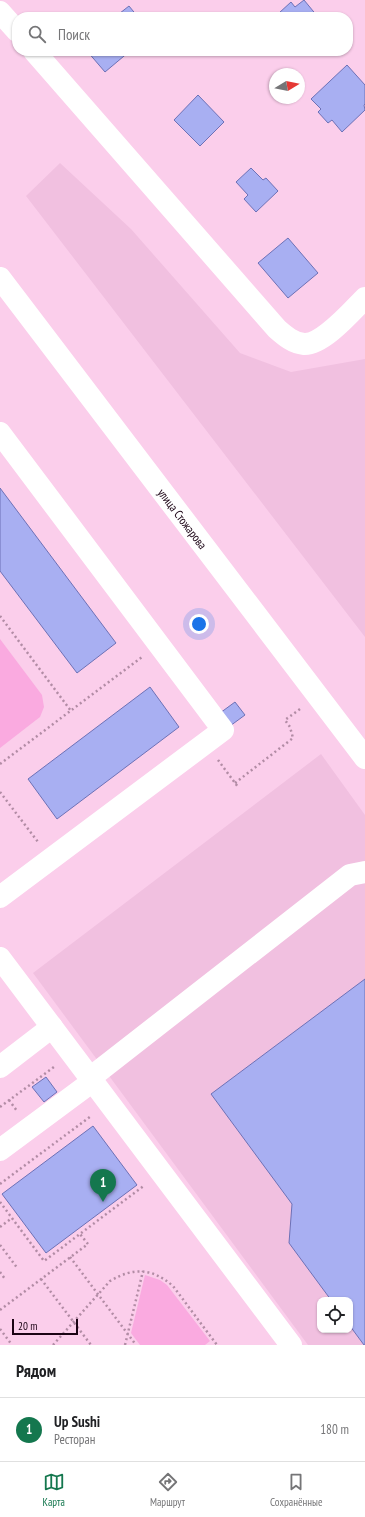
<!DOCTYPE html>
<html lang="ru">
<meta charset="utf-8">
<style>
:root{--surface:#fff;--page:#f6f6f6;--text:#202124;--muted:#757577;--line:#e0e0e0;--accent:#14774e}
body{margin:0;font-family:"PT Sans Narrow",sans-serif;background:var(--page);color:var(--text)}
.controls{position:absolute;right:12px;bottom:12px;display:grid;overflow:hidden;border-radius:8px;box-shadow:0 1px 3px #0004}
.controls button{width:36px;height:36px;display:grid;place-items:center;padding:0;border:0;border-bottom:1px solid var(--line);background:var(--surface);color:var(--text);font:20px sans-serif}
.compass{position:absolute;left:269px;top:68px;width:36px;height:36px;border-radius:50%;background:var(--surface);box-shadow:0 1px 3px #0004;rotate:80deg}
.scale{position:absolute;left:12px;bottom:10px;width:66px;box-sizing:border-box;padding-left:4px;border:2px solid #1b0314;border-top:0;font-size:11px;line-height:14px;white-space:nowrap;color:#1b0314;-webkit-text-stroke:3px #fbceeb;paint-order:stroke}
.you{position:absolute;left:199px;top:624px;width:14px;height:14px;margin:-10px;border:3px solid #fff;border-radius:50%;background:#1a73e8;box-shadow:0 0 0 6px #1a73e833}
.badge{display:grid;place-items:center;width:26px;height:26px;border-radius:50%;background:var(--accent);color:#fff;font-size:13px;font-weight:700}
.pin{position:absolute;translate:-50% -33px;filter:drop-shadow(0 1px 2px #0008)}
.pin::after{content:'';position:absolute;top:21px;width:14px;height:12px;background:inherit;clip-path:polygon(0 0,100% 0,50% 100%)}
.list{margin:0;padding:0;list-style:none}
h2{display:flex;justify-content:space-between;align-items:center;height:52px;margin:0;padding:0 16px;font-size:17px}
h2 small{font-size:13px;font-weight:400;color:var(--muted)}
.list li{display:grid;grid-template-columns:26px 1fr auto;gap:12px;align-items:center;box-sizing:border-box;height:64px;padding:0 16px;border-top:1px solid var(--line)}
.list b{display:block;font-size:15px;white-space:nowrap}
.list p{margin:0;font-size:13px;white-space:nowrap;color:var(--muted)}
.list em{font-size:13px;font-style:normal;color:var(--muted)}
.icon{flex:none;width:22px;height:22px;fill:none;stroke:currentColor;stroke-width:2;stroke-linecap:round;stroke-linejoin:round}
.map{position:relative;flex:none;width:365px;height:1345px;overflow:hidden}
.search{position:absolute;background:var(--surface);box-shadow:0 1px 3px #0004;left:12px;right:12px;top:12px;height:44px;display:flex;align-items:center;gap:10px;box-sizing:border-box;padding:0 14px;border-radius:16px;color:var(--muted);font-size:15px}
.sheet{height:116px;background:var(--surface)}
nav{display:flex;justify-content:space-around;align-items:center;box-sizing:border-box;height:56px;border-top:1px solid var(--line);background:var(--surface);font-size:11px;color:var(--muted)}
nav a{display:grid;justify-items:center;gap:2px}
nav .on{color:var(--accent)}
.map>svg:first-child{display:block}
.built{fill:#f1c0e0;fill-rule:evenodd}
.green{fill:#faaae0}
.building{fill:#a8aff2;stroke:#6d71b6}
.lines{fill:none;stroke-linecap:round;stroke-linejoin:round}
.path{stroke:#b28ca5;stroke-width:2.5;stroke-dasharray:2 3;stroke-linecap:butt}
.minor{stroke:#fff;stroke-width:22}
.labels{text-anchor:middle;dominant-baseline:central;stroke-width:4;stroke-linejoin:round;paint-order:stroke}
.street-label{font-size:12px;fill:#1b0314;stroke:#fbceeb}
</style>
<div class="map">
<svg width="365" height="1345" viewBox="0 0 365 1345">
<rect width="100%" height="100%" fill="#fbceeb"/>
<path class="built" d="M 60,163 L 131,229 L 240,353 L 291,372 L 365,359 L 365,637 L 26,196 Z
M 321,754 L 365,815 L 365,1345 L 308,1345 L 33,973 ZM 320,1300 L 350,1300 L 350,1330 L 320,1330 Z"/>
<path class="green" d="M 0,639 L 42,695 L 44,707 L 40,717 L 0,748 Z
M 145,1275 L 160,1280 L 167,1285 L 210,1341 L 205,1345 L 140,1345 L 131,1333 Z"/>
<path class="building" d="M 304,0 L 318,17 L 283,17 L 279,13 L 291,2 L 295,7 Z
M 129,6 L 138,17 L 115,17 Z
M 87,51 L 130,51 L 105,72 Z
M 347,65 L 365,85 L 365,104 L 364,105 L 365,110 L 342,132 L 332,120 L 328,123 L 318,112 L 321,109 L 311,99 Z
M 198,95 L 224,122 L 200,146 L 174,120 Z
M 251,168 L 263,180 L 266,178 L 278,191 L 256,212 L 244,199 L 248,195 L 236,182 Z
M 288,238 L 318,273 L 288,298 L 258,263 Z
M 0,488 L 116,643 L 77,673 L 0,571 Z
M 150,687 L 179,727 L 57,819 L 28,779 Z
M 235,702 L 245,715 L 230,726 L 220,713 Z
M 365,979 L 365,1345 L 364,1345 L 350,1326 L 350,1300 L 331,1300 L 289,1243 L 292,1204 L 211,1094 Z
M 46,1077 L 57,1092 L 44,1102 L 32,1087 Z
M 93,1126 L 137,1185 L 46,1253 L 2,1194 Z"/>
<g class="lines">
<path class="path" d="M 0,616 L 71,711
M 218,760 L 238,787
M 0,764 L 142,657
M 235,783 L 293,738 L 290,727 L 285,720 L 300,709
M 0,792 L 38,842
M 9,1100 L 17,1111
M 0,1107 L 54,1067
M 0,1184 L 91,1116
M 0,1202 L 44,1261 L 145,1185
M 0,1227 L 12,1218
M 0,1245 L 18,1269
M 70,1257 L 136,1345
M 0,1272 L 5,1279
M 41,1279 L 91,1345
M 0,1310 L 88,1244 L 80,1234
M 0,1329 L 12,1345
M 53,1345 L 110,1281 C 134,1267 152,1268 173,1286 L 217,1345
M 125,1345 L 143,1271"/>
<g class="minor">
<path d="M 0,12 L 17,31"/>
<path d="M 34,51 L 277,329 C 285,336 293,343 304,344 C 323,345 352,311 365,298"/>
<path id="s1" d="M 0,278 L 365,758"/>
<path d="M 0,433 L 223,730 L 0,897"/>
<path d="M 0,958 L 291,1345"/>
<path d="M 0,1067 L 52,1027"/>
<path d="M 90,1078 L 350,875 L 365,872"/>
<path d="M 0,1150 L 93,1081"/>
</g>
</g>
<g class="labels">
<g class="street-label">
<text stroke="none"><textPath href="#s1" startOffset="302">улица Стожарова</textPath></text>
</g>
</g>
</svg>
<div class="controls">
<button><svg class="icon" aria-label="locate" viewBox="0 0 24 24"><circle cx="12" cy="12" r="6"/><path d="M12 2v4M12 18v4M2 12h4M18 12h4"/></svg></button>
</div>
<svg class="compass" viewBox="-18 -18 36 36"><path d="M0-13l5 13h-10z" fill="#e53935"/><path d="M0 13l5-13h-10z" fill="#757577"/></svg>
<div class="scale">20 m</div>
<div class="you"></div>
<div class="pin badge" style="left:103px;top:1202px">1</div>
<div class="search"><svg class="icon" aria-label="search" viewBox="0 0 24 24"><circle cx="10" cy="10" r="6"/><path d="M15 15l6 6"/></svg>Поиск</div>
</div>
<section class="sheet">
<h2>Рядом<small></small></h2>
<ul class="list">
<li><span class="badge">1</span><div><b>Up Sushi</b><p>Ресторан</p></div><em>180 m</em></li>
</ul>
</section>
<nav>
<a class="on"><svg class="icon" aria-label="map" viewBox="0 0 24 24"><path d="M3 6l6-2 6 2 6-2v14l-6 2-6-2-6 2zM9 4v14M15 6v14"/></svg>Карта</a>
<a><svg class="icon" aria-label="directions" viewBox="0 0 24 24"><path d="M12 3l9 9-9 9-9-9zM9 14v-3h6M13 9l2 2-2 2"/></svg>Маршрут</a>
<a><svg class="icon" aria-label="saved" viewBox="0 0 24 24"><path d="M7 4h10v16l-5-4-5 4z"/></svg>Сохранённые</a>
</nav>
